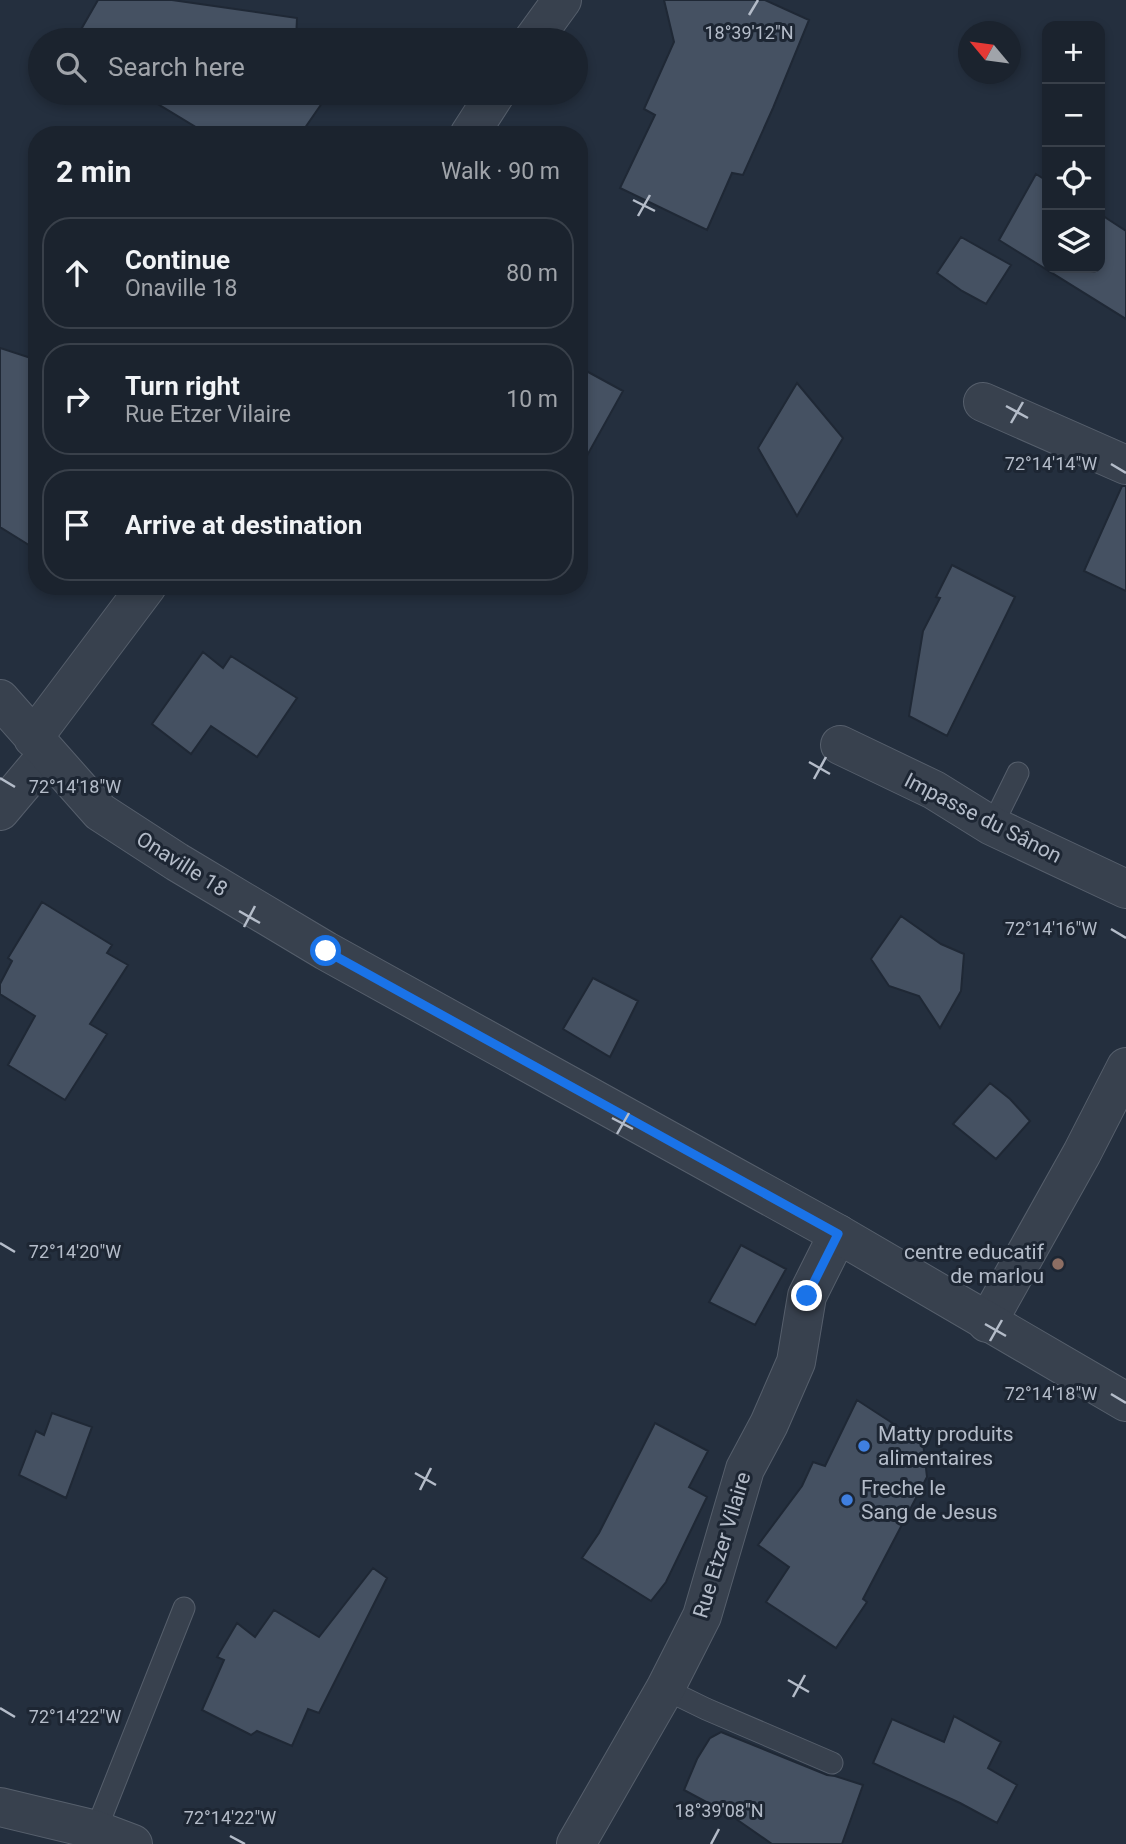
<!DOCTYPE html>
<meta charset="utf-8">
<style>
:root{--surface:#1b232e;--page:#282f3a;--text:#f1f3f6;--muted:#a0a4aa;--line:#39404a}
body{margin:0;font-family:Roboto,sans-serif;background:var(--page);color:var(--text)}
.controls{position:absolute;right:21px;top:21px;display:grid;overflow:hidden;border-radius:14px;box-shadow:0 4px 10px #0003}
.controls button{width:63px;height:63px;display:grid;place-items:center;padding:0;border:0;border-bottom:2px solid var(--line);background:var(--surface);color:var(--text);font:35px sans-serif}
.compass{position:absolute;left:958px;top:21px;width:63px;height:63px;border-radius:50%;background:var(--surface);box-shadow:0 4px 10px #0003;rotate:299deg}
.stop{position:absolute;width:21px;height:21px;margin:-16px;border:5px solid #1a73e8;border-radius:50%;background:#fff}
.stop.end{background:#1a73e8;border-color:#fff;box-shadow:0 2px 7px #0008}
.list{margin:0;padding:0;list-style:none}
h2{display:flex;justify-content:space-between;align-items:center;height:91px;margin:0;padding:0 28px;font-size:30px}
h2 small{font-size:23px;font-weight:400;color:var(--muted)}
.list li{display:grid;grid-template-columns:46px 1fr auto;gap:21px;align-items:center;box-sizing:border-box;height:112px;margin:0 14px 14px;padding:0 14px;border:2px solid var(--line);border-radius:28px}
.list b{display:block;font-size:26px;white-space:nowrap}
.list p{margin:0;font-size:23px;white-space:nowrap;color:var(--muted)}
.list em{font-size:23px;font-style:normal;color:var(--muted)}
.icon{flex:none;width:38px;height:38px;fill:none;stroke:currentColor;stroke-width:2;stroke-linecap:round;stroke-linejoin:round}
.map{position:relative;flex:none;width:1126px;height:1844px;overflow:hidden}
.search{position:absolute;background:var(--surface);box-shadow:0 4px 10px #0003;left:28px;top:28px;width:560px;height:77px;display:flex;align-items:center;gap:18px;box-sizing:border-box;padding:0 24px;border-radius:38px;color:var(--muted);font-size:26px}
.panel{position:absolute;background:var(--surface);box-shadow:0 4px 10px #0003;left:28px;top:126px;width:560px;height:469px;border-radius:28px}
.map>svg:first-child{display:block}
.building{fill:#455162;stroke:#1f2835;stroke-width:2}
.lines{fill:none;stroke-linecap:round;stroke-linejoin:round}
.service-casing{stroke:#565f6c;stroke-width:23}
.minor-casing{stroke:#565f6c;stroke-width:40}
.tertiary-casing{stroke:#565f6c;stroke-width:40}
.service{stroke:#38414e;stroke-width:21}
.minor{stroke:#38414e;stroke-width:38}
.tertiary{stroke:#38414e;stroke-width:38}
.route{stroke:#1a73e8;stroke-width:9}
.ticks{fill:none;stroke:#b4bcc9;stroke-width:2.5}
.education-dot{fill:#8d6e63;stroke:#1d2633;stroke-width:2.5}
.shop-dot{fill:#3f7fe0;stroke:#1d2633;stroke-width:2.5}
.labels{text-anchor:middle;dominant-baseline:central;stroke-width:6;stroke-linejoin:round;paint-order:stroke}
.street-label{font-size:21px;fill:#b4bcc9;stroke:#1d2633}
.poi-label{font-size:21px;fill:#b4bcc9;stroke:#1d2633;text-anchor:start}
.ticks-label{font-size:18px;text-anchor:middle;fill:#b4bcc9;stroke:#1d2633;stroke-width:6;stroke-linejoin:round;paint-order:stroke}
</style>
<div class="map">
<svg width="1126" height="1844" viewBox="0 0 1126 1844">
<rect width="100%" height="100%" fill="#242f3e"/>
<path class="building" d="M 98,0 L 172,0 L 297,18 L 296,40 L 75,40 Z
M 664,0 L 765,0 L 809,20 L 773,108 L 743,175 L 732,173 L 707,230 L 620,188 L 655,115 L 644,109 L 674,42 Z
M 157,93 L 329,93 L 300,135 L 209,135 L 153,101 Z
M 1036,174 L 1047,181 L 1047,268 L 1100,268 L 1100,214 L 1126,231 L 1126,319 L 999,240 Z
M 961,237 L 1011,265 L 986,304 L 962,291 L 937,273 Z
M 0,348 L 37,360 L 37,550 L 0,527 Z
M 579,367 L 623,391 L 579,470 Z
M 797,383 L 843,438 L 797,516 L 758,448 Z
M 1122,486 L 1126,486 L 1126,591 L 1084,571 Z
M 952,565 L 1015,597 L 947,736 L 909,716 L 923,631 L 940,598 L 936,597 Z
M 203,652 L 223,668 L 231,656 L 297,698 L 257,757 L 211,726 L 191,754 L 152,724 Z
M 42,902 L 112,945 L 107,953 L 128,965 L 90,1024 L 107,1034 L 65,1100 L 8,1065 L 35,1016 L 0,994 L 0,984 L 12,961 L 8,958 Z
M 901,916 L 941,944 L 964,954 L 961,991 L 940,1028 L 919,996 L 889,986 L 871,959 Z
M 593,978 L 638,1001 L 610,1057 L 563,1029 Z
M 990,1083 L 1010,1099 L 1030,1121 L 996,1159 L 953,1124 Z
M 741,1245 L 786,1269 L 755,1325 L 709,1302 Z
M 857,1400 L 923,1443 L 927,1477 L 863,1599 L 867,1602 L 836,1648 L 766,1602 L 789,1567 L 758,1545 L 802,1486 L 813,1462 L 825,1466 Z
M 52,1413 L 92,1427 L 66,1498 L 19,1475 L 36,1431 L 44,1435 Z
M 655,1423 L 708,1451 L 689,1487 L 707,1497 L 666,1582 L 651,1601 L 582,1558 L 599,1533 Z
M 373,1568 L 387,1578 L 319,1713 L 308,1709 L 292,1746 L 257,1731 L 251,1735 L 202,1710 L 224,1660 L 217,1657 L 237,1623 L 255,1637 L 274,1610 L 319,1637 Z
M 954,1716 L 1001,1742 L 988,1768 L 1017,1785 L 997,1823 L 960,1803 L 873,1763 L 892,1719 L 944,1742 Z
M 721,1732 L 827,1775 L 835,1776 L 863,1785 L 842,1844 L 772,1844 L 729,1814 L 684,1790 L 697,1759 L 710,1738 Z"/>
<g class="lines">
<g class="service-casing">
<path id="service" d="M 992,826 L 1018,773
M 665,1689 L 706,1709 L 832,1763
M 96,1830 L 184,1608"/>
</g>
<g class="minor-casing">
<path id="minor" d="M 983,402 L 1126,465
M 840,745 L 934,790 L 992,826 L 1126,889
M 0,811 L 48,754
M 987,1323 L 1082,1153 L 1126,1067
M 0,1807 L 96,1830 L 133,1844
M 576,1844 L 665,1689 L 702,1616 L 745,1469 L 769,1424 L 796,1362 L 807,1296 L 838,1234"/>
</g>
<g class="tertiary-casing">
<path id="tertiary" d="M 533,40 L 562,0
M 469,135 L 496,93
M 0,699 L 100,812 L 177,862 L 326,951 L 838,1234 L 1126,1402
M 33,738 L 147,586"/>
</g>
<use href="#service" class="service"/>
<use href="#minor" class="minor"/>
<use href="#tertiary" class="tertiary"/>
</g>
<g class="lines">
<path class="route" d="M 326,951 L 838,1234 L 807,1296"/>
</g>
<path class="ticks" d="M 749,15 L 758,0M 633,200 L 655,211M 638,216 L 650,195M 1006,406 L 1028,418M 1011,423 L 1023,402M 1111,464 L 1126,473M 809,762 L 830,774M 0,778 L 15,787M 814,779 L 826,757M 239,911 L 260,923M 244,927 L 255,906M 1111,929 L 1126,938M 612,1118 L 633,1129M 617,1134 L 629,1113M 0,1243 L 15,1252M 985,1324 L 1006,1336M 990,1341 L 1002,1320M 1111,1394 L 1126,1403M 415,1473 L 436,1485M 420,1490 L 431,1468M 788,1680 L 809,1692M 793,1697 L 805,1675M 0,1708 L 15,1717M 230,1836 L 245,1844M 711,1844 L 719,1829"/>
<circle class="education-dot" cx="1058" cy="1264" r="7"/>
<g class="shop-dot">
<circle cx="864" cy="1446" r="7"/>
<circle cx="847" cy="1500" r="7"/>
</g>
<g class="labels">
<g class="street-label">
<text transform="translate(983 818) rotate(27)">Impasse du Sânon</text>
<text transform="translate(182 864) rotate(32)">Onaville 18</text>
<text transform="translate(722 1545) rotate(-73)">Rue Etzer Vilaire</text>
</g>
<g class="poi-label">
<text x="1044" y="1252" text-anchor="end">centre educatif<tspan x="1044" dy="24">de marlou</tspan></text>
<text x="878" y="1434">Matty produits<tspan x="878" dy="24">alimentaires</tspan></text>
<text x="861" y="1488">Freche le<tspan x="861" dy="24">Sang de Jesus</tspan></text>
</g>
</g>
<g class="ticks-label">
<text x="749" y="39">18°39'12"N</text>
<text x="1051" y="470">72°14'14"W</text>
<text x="75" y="793">72°14'18"W</text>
<text x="1051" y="935">72°14'16"W</text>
<text x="75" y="1258">72°14'20"W</text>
<text x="1051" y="1400">72°14'18"W</text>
<text x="75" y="1723">72°14'22"W</text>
<text x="719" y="1817">18°39'08"N</text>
<text x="230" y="1824">72°14'22"W</text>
</g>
</svg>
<div class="controls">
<button>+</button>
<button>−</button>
<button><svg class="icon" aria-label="locate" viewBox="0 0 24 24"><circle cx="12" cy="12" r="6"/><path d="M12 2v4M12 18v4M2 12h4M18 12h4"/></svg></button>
<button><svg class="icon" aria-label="layers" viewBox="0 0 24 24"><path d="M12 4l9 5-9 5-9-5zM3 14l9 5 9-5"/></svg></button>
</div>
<svg class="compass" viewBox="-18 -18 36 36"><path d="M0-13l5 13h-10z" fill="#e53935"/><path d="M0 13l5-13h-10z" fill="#a0a4aa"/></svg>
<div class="stop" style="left:326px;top:951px"></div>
<div class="stop end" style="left:807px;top:1296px"></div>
<div class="search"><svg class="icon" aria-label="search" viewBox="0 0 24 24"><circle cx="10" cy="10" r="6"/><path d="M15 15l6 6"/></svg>Search here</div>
<section class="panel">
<h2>2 min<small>Walk · 90 m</small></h2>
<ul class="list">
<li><svg class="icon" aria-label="ahead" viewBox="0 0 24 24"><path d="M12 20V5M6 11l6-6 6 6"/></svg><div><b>Continue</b><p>Onaville 18</p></div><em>80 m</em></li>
<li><svg class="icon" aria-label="right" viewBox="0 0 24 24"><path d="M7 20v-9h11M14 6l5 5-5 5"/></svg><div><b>Turn right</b><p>Rue Etzer Vilaire</p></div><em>10 m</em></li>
<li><svg class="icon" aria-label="arrive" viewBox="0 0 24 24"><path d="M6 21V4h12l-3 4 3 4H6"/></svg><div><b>Arrive at destination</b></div></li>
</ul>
</section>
</div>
